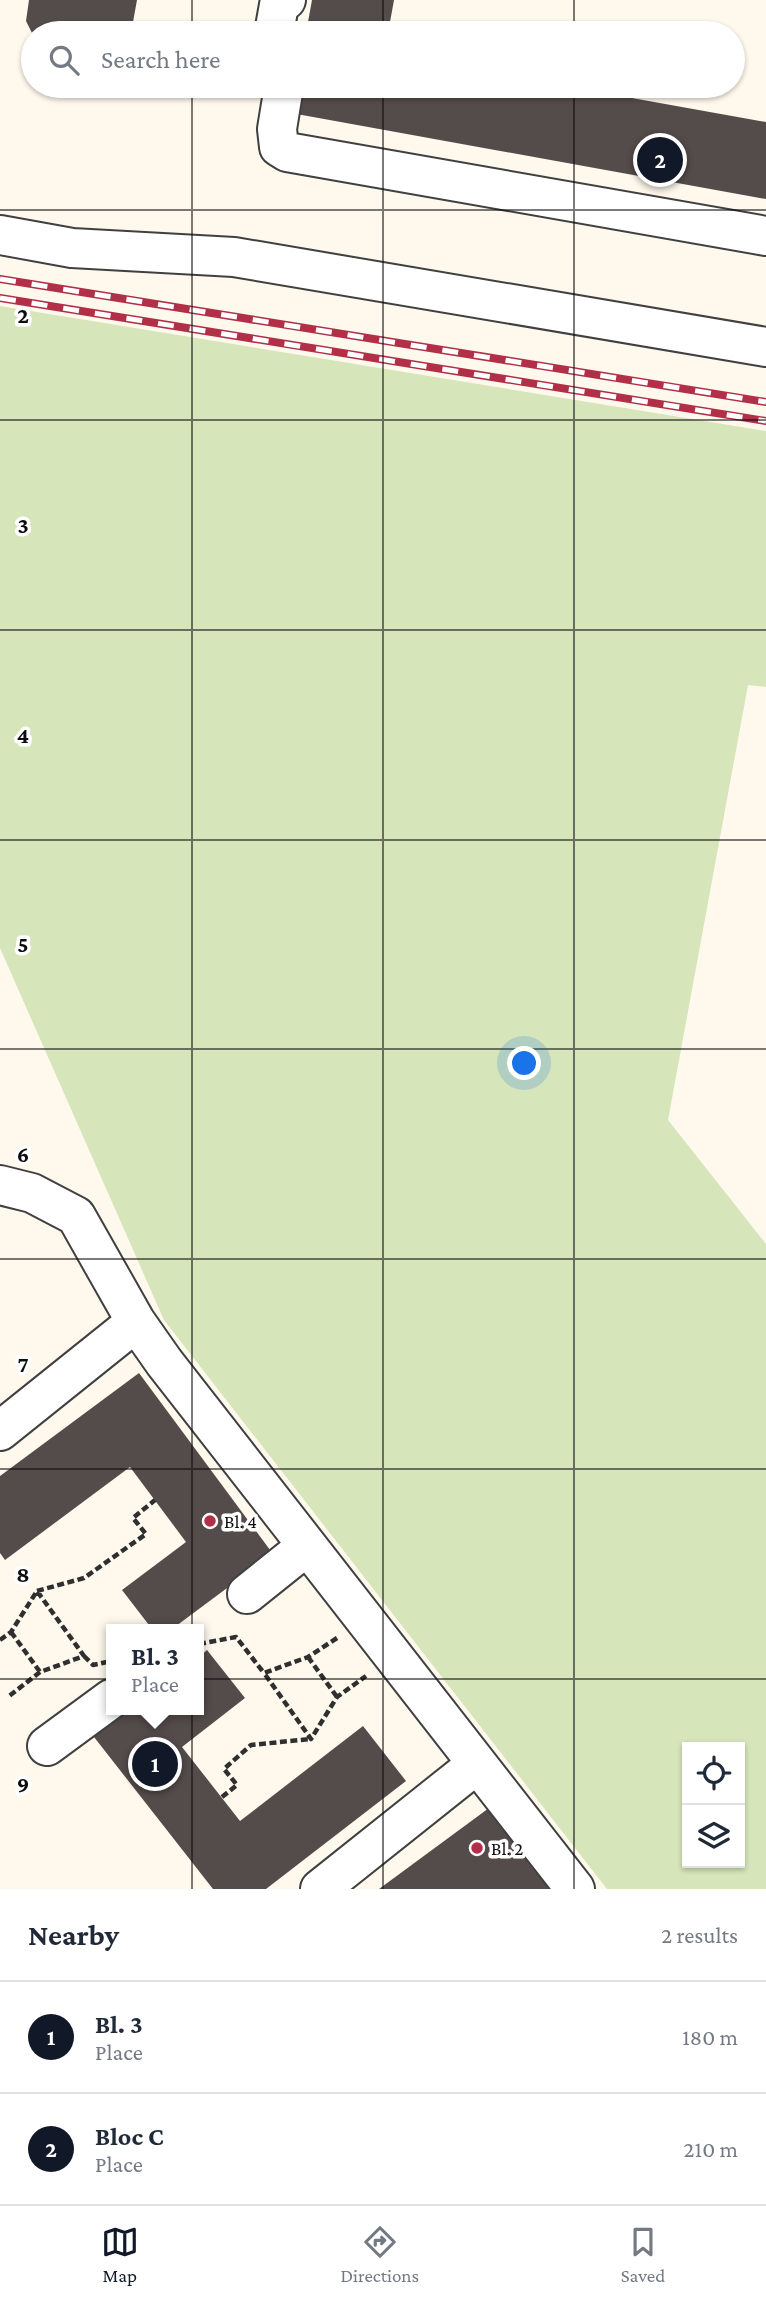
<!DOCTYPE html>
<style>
:root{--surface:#fff;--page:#f2f2f3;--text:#1f2937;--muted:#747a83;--line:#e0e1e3;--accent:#111827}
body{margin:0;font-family:"Crimson Pro",serif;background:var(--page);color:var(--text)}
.controls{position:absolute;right:21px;bottom:21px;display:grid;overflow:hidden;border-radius:0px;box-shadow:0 2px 5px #0004}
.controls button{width:63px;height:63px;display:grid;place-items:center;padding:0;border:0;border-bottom:2px solid var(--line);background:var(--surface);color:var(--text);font:35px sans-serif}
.you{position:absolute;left:525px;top:1064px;width:24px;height:24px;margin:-18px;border:5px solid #fff;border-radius:50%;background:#1a73e8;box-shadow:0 0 0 10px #1a73e833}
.badge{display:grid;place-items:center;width:46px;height:46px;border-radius:50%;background:var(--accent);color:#fff;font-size:23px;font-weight:700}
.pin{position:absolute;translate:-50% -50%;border:4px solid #fff;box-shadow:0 2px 7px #0006}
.popup{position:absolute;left:106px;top:1624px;width:98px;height:91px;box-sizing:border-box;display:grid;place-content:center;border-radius:0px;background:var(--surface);filter:drop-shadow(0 2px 5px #0005);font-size:23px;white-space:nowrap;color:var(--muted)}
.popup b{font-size:26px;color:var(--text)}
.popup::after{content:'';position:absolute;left:50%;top:100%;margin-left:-14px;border:14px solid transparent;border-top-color:var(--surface)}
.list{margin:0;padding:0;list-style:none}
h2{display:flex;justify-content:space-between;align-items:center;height:91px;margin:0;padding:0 28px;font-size:30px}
h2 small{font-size:23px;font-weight:400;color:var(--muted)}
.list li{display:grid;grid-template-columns:46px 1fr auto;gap:21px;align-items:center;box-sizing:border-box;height:112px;padding:0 28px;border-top:2px solid var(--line)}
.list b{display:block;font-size:26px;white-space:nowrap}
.list p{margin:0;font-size:23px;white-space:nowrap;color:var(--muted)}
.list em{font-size:23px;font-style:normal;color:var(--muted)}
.icon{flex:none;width:38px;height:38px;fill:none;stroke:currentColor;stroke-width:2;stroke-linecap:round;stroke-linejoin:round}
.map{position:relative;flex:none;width:766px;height:1889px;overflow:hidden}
.search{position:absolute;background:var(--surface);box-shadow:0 2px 5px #0004;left:21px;right:21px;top:21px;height:77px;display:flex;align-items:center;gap:18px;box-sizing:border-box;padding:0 24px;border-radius:38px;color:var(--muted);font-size:26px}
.sheet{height:315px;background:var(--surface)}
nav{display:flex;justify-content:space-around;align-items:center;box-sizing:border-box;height:98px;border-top:2px solid var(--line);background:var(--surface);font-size:19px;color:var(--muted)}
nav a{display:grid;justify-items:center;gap:4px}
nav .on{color:var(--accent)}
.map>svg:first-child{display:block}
.green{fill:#d6e5ba;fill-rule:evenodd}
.building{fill:#544c4a}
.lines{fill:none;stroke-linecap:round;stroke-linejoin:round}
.minor-casing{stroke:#404040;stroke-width:42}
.path{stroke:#2f2f2f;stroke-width:4.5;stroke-dasharray:7 3.5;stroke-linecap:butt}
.minor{stroke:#fff;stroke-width:38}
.rail-casing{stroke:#b13048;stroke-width:8}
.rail{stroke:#fff;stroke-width:5;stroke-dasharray:16;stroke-linecap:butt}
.grid{fill:none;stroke:#0d0d0d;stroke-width:2;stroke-opacity:0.55}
.poi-dot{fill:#b13048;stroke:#fff;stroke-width:2.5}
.labels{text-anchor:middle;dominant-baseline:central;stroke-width:7;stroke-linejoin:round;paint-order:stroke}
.poi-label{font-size:19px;fill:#0d0d0d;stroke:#fff;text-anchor:start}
.grid-label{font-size:23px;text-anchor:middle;font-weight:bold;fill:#0d0d0d;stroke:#fff;stroke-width:7;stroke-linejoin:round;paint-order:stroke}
</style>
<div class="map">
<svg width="766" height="1889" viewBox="0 0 766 1889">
<rect width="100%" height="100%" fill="#fef8ed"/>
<path class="green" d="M 0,306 L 766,431 L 766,687 L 748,685 L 668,1120 L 766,1244 L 766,1889 L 607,1889 L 164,1320 L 0,948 ZM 687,1747 L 740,1747 L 740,1863 L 687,1863 Z"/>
<path class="building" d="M 29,0 L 137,0 L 131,33 L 32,33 L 26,21 Z
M 312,0 L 394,0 L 388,33 L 306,33 Z
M 296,86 L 565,86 L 766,122 L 766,199 L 291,113 Z
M 139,1373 L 273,1554 L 172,1629 L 152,1629 L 122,1590 L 186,1542 L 130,1467 L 5,1560 L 0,1553 L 0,1476 Z
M 207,1650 L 245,1698 L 182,1747 L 240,1821 L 363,1726 L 406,1781 L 266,1889 L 213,1889 L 94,1737 L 130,1710 L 199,1710 L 199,1657 Z
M 489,1808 L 549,1889 L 379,1889 Z"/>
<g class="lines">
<g class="minor-casing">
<path id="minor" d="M 274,33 L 279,5 L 286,0
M 284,86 L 277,129 L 279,147 L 287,152 L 766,236
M 0,235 L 72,248 L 234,257 L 766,347
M 0,1185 L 32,1193 L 76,1216 L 136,1322 L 164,1362 L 575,1889
M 0,1431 L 136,1322
M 247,1594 L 307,1546
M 47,1746 L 111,1699
M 320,1889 L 477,1764"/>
</g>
<path class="path" d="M 37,1591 L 84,1578 L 146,1534 L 133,1518 L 155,1500
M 11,1632 L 40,1672
M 337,1638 L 308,1657 L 264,1673 L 311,1739 L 337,1697 L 366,1676
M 0,1640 L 11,1632 L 37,1591 L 84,1656 L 40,1672 L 8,1697
M 199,1644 L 236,1637 L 264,1673
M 84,1656 L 93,1665 L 111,1661
M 308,1657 L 337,1697
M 222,1797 L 237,1785 L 224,1769 L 251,1745 L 310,1739"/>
<use href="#minor" class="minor"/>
<g class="rail-casing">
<path id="rail" d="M 0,279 L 766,402
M 0,298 L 766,421"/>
</g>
<use href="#rail" class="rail"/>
</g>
<path class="grid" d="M 192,0 L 192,33M 383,0 L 383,33M 574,0 L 574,33M 192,86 L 192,1889M 383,86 L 383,1889M 574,86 L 574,1889M 0,210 L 766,210M 0,420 L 766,420M 0,630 L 766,630M 0,840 L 766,840M 0,1049 L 766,1049M 0,1259 L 766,1259M 0,1469 L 766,1469M 0,1679 L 766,1679"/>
<g class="poi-dot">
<circle cx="210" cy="1521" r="7"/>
<circle cx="477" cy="1848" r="7"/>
</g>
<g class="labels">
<g class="poi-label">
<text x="224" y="1521">Bl. 4</text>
<text x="491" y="1848">Bl. 2</text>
</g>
</g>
<g class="grid-label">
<text x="23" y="323">2</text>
<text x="23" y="533">3</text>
<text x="23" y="743">4</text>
<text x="23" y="952">5</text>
<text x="23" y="1162">6</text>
<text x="23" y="1372">7</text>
<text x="23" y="1582">8</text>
<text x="23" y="1792">9</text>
</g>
</svg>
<div class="controls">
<button><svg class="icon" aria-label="locate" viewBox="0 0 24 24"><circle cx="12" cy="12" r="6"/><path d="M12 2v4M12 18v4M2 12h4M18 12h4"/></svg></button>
<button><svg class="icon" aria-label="layers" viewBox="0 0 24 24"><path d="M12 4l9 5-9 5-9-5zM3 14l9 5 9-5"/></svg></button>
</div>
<div class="you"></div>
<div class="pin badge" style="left:155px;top:1764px">1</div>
<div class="popup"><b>Bl. 3</b>Place</div>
<div class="pin badge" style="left:660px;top:160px">2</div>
<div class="search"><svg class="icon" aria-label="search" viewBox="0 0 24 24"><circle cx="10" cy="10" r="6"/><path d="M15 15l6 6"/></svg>Search here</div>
</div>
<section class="sheet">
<h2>Nearby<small>2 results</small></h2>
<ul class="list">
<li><span class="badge">1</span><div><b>Bl. 3</b><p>Place</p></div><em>180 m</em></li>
<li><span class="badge">2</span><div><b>Bloc C</b><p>Place</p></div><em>210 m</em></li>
</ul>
</section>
<nav>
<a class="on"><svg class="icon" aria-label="map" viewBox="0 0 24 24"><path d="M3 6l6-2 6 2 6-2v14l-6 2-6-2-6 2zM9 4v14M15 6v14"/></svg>Map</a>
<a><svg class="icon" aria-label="directions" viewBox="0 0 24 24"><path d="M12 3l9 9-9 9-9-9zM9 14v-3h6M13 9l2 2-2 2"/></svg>Directions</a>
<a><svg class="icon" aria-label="saved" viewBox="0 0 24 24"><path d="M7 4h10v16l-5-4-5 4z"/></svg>Saved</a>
</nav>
